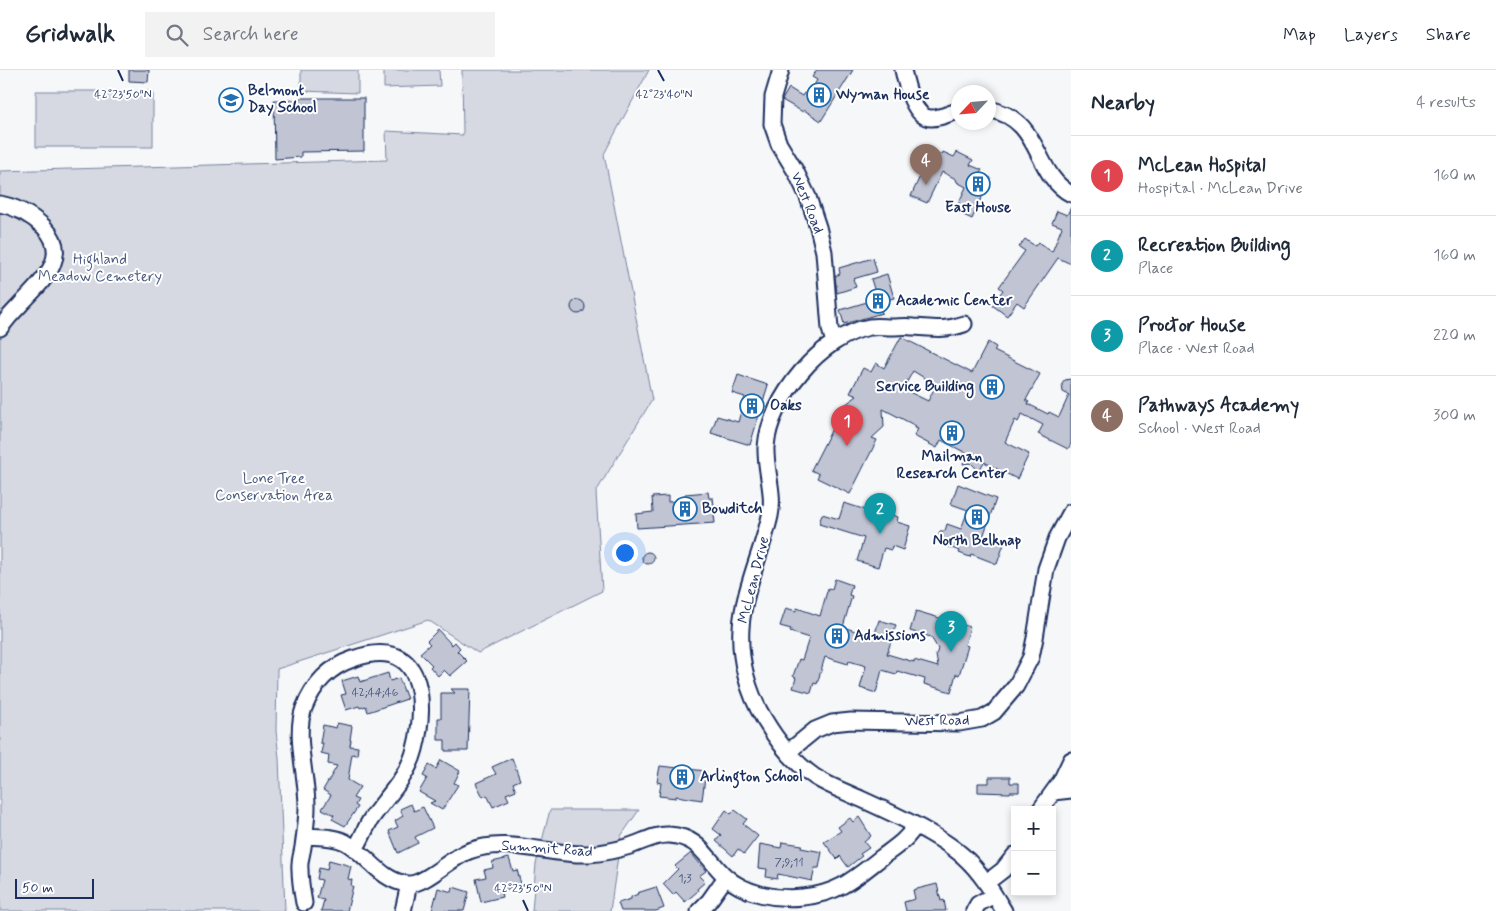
<!DOCTYPE html>
<meta charset="utf-8">
<style>
:root{--surface:#fff;--page:#f2f2f3;--text:#1f2937;--muted:#747a83;--line:#e0e1e3;--accent:#7c3aed}
body{margin:0;font-family:Mynerve,sans-serif;background:var(--page);color:var(--text)}
.controls{position:absolute;right:15px;bottom:15px;display:grid;overflow:hidden;border-radius:0px;box-shadow:0 2px 8px #0003}
.controls button{width:45px;height:45px;display:grid;place-items:center;padding:0;border:0;border-bottom:1px solid var(--line);background:var(--surface);color:var(--text);font:25px sans-serif}
.compass{position:absolute;left:951px;top:15px;width:45px;height:45px;border-radius:50%;background:var(--surface);box-shadow:0 2px 8px #0003;rotate:244deg}
.scale{position:absolute;left:15px;bottom:12px;width:79px;box-sizing:border-box;padding-left:5px;border:2px solid #1b2f5e;border-top:0;font-size:14px;line-height:18px;white-space:nowrap;color:#1b2f5e;-webkit-text-stroke:4px #fff;paint-order:stroke}
.you{position:absolute;left:624px;top:482px;width:18px;height:18px;margin:-12px;border:4px solid #fff;border-radius:50%;background:#1a73e8;box-shadow:0 0 0 8px #1a73e833}
.badge{display:grid;place-items:center;width:32px;height:32px;border-radius:50%;background:var(--accent);color:#fff;font-size:16px;font-weight:700}
.pin{position:absolute;translate:-50% -41px;filter:drop-shadow(0 1px 2px #0008)}
.pin::after{content:'';position:absolute;top:26px;width:18px;height:15px;background:inherit;clip-path:polygon(0 0,100% 0,50% 100%)}
.list{margin:0;padding:0;list-style:none}
h2{display:flex;justify-content:space-between;align-items:center;height:65px;margin:0;padding:0 20px;font-size:21px}
h2 small{font-size:16px;font-weight:400;color:var(--muted)}
.list li{display:grid;grid-template-columns:32px 1fr auto;gap:15px;align-items:center;box-sizing:border-box;height:80px;padding:0 20px;border-top:1px solid var(--line)}
.list b{display:block;font-size:19px;white-space:nowrap}
.list p{margin:0;font-size:16px;white-space:nowrap;color:var(--muted)}
.list em{font-size:16px;font-style:normal;color:var(--muted)}
.icon{flex:none;width:28px;height:28px;fill:none;stroke:currentColor;stroke-width:2;stroke-linecap:round;stroke-linejoin:round}
.map{position:relative;flex:none;width:1071px;height:841px;overflow:hidden}
header{display:flex;align-items:center;gap:30px;box-sizing:border-box;height:70px;padding:0 25px;background:var(--surface);border-bottom:1px solid var(--line)}
header strong{font-size:24px}
nav{display:flex;gap:28px;margin-inline-start:auto;font-size:18px}
.search{width:350px;height:45px;background:var(--page);display:flex;align-items:center;gap:12px;box-sizing:border-box;padding:0 18px;border-radius:0px;color:var(--muted);font-size:19px}
main{display:flex}
aside{flex:1;background:var(--surface)}
.map>svg:first-child{display:block}
.green{fill:#d6d9e2;stroke:#7884a0}
.building{fill:#c0c4d3;stroke:#1b2f5e;fill-rule:evenodd}
.lines{fill:none;stroke-linecap:round;stroke-linejoin:round}
.minor-casing{stroke:#1b2f5e;stroke-width:19}
.minor{stroke:#fff;stroke-width:15}
.ticks{fill:none;stroke:#1b2f5e;stroke-width:2}
.labels{text-anchor:middle;dominant-baseline:central;stroke-width:4;stroke-linejoin:round;paint-order:stroke}
.number-label{font-size:12px;fill:#44547b}
.poi-label{font-size:15px;font-weight:bold;fill:#1b2f5e;stroke:#fff;text-anchor:start}
.street-label{font-size:15px;fill:#1b2f5e;stroke:#fff}
.park-label{font-size:15px;fill:#4a5a7f;stroke:#fff}
.ticks-label{font-size:12px;text-anchor:middle;fill:#1b2f5e;stroke:#fff;stroke-width:4;stroke-linejoin:round;paint-order:stroke}
</style>
<header>
<strong>Gridwalk</strong>
<div class="search"><svg class="icon" aria-label="search" viewBox="0 0 24 24"><circle cx="10" cy="10" r="6"/><path d="M15 15l6 6"/></svg>Search here</div>
<nav><a>Map</a><a>Layers</a><a>Share</a></nav>
</header>
<main>
<div class="map">
<svg width="1071" height="841" viewBox="0 0 1071 841">
<rect width="100%" height="100%" fill="#f6f7f9"/>
<filter id="ink" filterUnits="userSpaceOnUse"><feTurbulence type="fractalNoise" baseFrequency=".02" numOctaves="2"/><feDisplacementMap in="SourceGraphic" scale="10" xChannelSelector="R" yChannelSelector="G"/><feConvolveMatrix kernelMatrix="1 2 1 2 8 2 1 2 1" color-interpolation-filters="sRGB"/></filter>
<g filter="url(#ink)">
<path class="green" d="M 301,0 L 358,0 L 358,23 L 301,21 Z
M 384,0 L 439,0 L 440,16 L 384,18 Z
M 462,0 L 649,0 L 604,84 L 652,330 L 596,422 L 602,521 L 478,583 L 428,550 L 277,599 L 276,661 L 279,688 L 285,841 L 0,841 L 0,101 L 387,90 L 386,61 L 463,65 Z
M 36,21 L 153,21 L 153,77 L 36,77 Z
M 550,740 L 639,740 L 621,766 L 610,841 L 532,841 L 536,794 Z"/>
<path class="building" d="M 129,0 L 149,0 L 148,12 L 129,11 Z
M 817,0 L 853,0 L 821,51 L 804,40 L 803,42 L 782,30 L 789,18 L 802,26 L 804,23 L 809,25 L 817,10 L 812,7 Z
M 300,28 L 364,28 L 364,81 L 301,82 L 301,87 L 275,89 L 274,30 L 300,30 Z
M 932,80 L 942,85 L 943,82 L 954,87 L 957,82 L 973,90 L 970,95 L 982,100 L 980,103 L 991,108 L 972,149 L 955,141 L 966,117 L 957,112 L 956,109 L 942,102 L 927,133 L 911,126 Z
M 1071,137 L 1071,194 L 1058,188 L 1024,237 L 1017,232 L 1007,246 L 992,235 L 1003,220 L 999,217 L 1025,181 L 1019,177 L 1025,169 L 1035,176 L 1038,172 L 1052,182 L 1062,157 L 1052,153 L 1057,141 L 1067,145 Z
M 873,188 L 877,202 L 853,209 L 856,217 L 837,223 L 835,206 L 840,204 L 839,198 Z
M 887,204 L 894,228 L 879,232 L 882,243 L 844,254 L 840,240 L 877,229 L 871,209 Z
M571 237a7 7 0 1 1 14 0a7 7 0 1 1-14 0Z
M 901,267 L 972,303 L 988,272 L 996,277 L 994,281 L 1040,304 L 1026,330 L 1029,332 L 1028,334 L 1048,344 L 1049,342 L 1059,347 L 1069,325 L 1063,322 L 1062,314 L 1065,310 L 1071,309 L 1071,374 L 1068,379 L 1038,364 L 1043,355 L 1022,344 L 1018,352 L 1015,350 L 1005,372 L 1029,384 L 1017,409 L 984,392 L 979,401 L 971,393 L 963,394 L 966,383 L 941,370 L 937,378 L 914,366 L 918,359 L 915,358 L 916,356 L 883,339 L 884,357 L 872,368 L 877,370 L 850,424 L 817,408 L 819,404 L 811,400 L 837,349 L 845,353 L 843,338 L 846,334 L 857,326 L 850,323 L 863,298 L 871,302 L 876,293 L 884,298 ZM 913,301 L 936,315 L 928,331 L 903,319 Z
M 738,305 L 768,315 L 750,375 L 711,363 L 717,346 L 738,352 L 745,327 L 732,323 Z
M 958,414 L 996,429 L 983,467 L 1004,474 L 997,494 L 971,484 L 970,487 L 959,483 L 960,481 L 940,474 L 941,470 L 937,469 L 940,461 L 945,461 L 947,454 L 961,459 L 968,440 L 951,434 Z
M 708,422 L 709,428 L 713,428 L 714,435 L 724,439 L 714,444 L 715,453 L 637,458 L 636,444 L 653,442 L 652,427 L 668,426 L 668,432 L 685,430 L 685,424 Z
M 844,433 L 885,446 L 886,443 L 898,447 L 897,452 L 910,456 L 903,480 L 892,476 L 891,480 L 884,478 L 878,497 L 857,491 L 864,468 L 819,454 L 822,444 L 839,449 Z
M642 488a6 6 0 1 1 12 0a6 6 0 1 1-12 0Z
M 835,509 L 852,515 L 849,525 L 852,526 L 843,557 L 874,567 L 879,550 L 896,555 L 887,584 L 914,592 L 914,590 L 938,597 L 936,585 L 938,579 L 931,567 L 910,561 L 916,541 L 970,557 L 965,575 L 968,576 L 959,605 L 956,604 L 951,622 L 924,614 L 925,609 L 897,601 L 896,604 L 882,600 L 876,623 L 860,618 L 866,596 L 849,591 L 848,594 L 825,587 L 817,614 L 814,613 L 811,623 L 793,618 L 796,608 L 793,606 L 799,589 L 802,590 L 809,568 L 790,562 L 791,559 L 780,556 L 786,538 L 796,541 L 797,538 L 820,546 L 828,518 L 832,519 Z
M 438,560 L 452,575 L 455,572 L 460,578 L 457,581 L 467,591 L 450,606 L 444,600 L 438,606 L 430,597 L 432,595 L 420,583 L 430,574 L 427,571 Z
M 388,603 L 390,611 L 399,608 L 407,629 L 368,642 L 366,636 L 360,638 L 359,636 L 346,640 L 341,625 L 346,624 L 342,611 L 358,606 L 360,612 Z
M 451,619 L 470,619 L 468,681 L 445,681 L 445,670 L 438,670 L 438,648 L 441,648 L 441,623 L 455,623 Z
M 337,653 L 352,656 L 350,670 L 351,670 L 350,676 L 358,677 L 357,685 L 352,684 L 348,710 L 360,717 L 353,728 L 358,730 L 355,735 L 358,737 L 345,756 L 332,749 L 334,745 L 322,739 L 331,725 L 323,720 L 337,696 L 328,694 L 329,685 L 321,683 L 323,673 L 320,673 L 323,655 L 336,658 Z
M 512,688 L 520,710 L 513,713 L 516,720 L 506,724 L 509,730 L 493,737 L 487,725 L 483,727 L 476,713 L 496,704 L 492,697 Z
M 441,690 L 460,701 L 454,713 L 458,715 L 442,740 L 430,733 L 435,731 L 419,722 L 427,708 L 423,706 L 429,695 L 436,699 Z
M 660,696 L 706,701 L 702,730 L 676,726 L 676,728 L 659,726 L 661,713 L 657,712 Z
M 989,707 L 1010,707 L 1010,713 L 1019,713 L 1019,722 L 1010,722 L 1010,723 L 978,722 L 978,713 L 989,713 Z
M 411,734 L 414,741 L 423,737 L 433,758 L 415,767 L 418,773 L 398,783 L 389,761 L 398,757 L 395,751 L 403,746 L 400,739 Z
M 726,740 L 731,744 L 735,740 L 747,749 L 743,754 L 758,766 L 744,784 L 738,779 L 733,786 L 716,771 L 721,765 L 713,759 Z
M 859,747 L 871,766 L 864,772 L 869,778 L 860,784 L 862,786 L 848,797 L 840,786 L 837,789 L 824,772 L 841,761 L 838,757 L 850,748 L 853,752 Z
M 782,772 L 802,775 L 801,778 L 822,782 L 819,798 L 815,798 L 812,811 L 778,804 L 777,809 L 766,807 L 767,799 L 758,798 L 760,774 L 781,778 Z
M 691,783 L 706,801 L 699,806 L 705,812 L 697,819 L 698,821 L 685,832 L 676,822 L 673,825 L 663,814 L 678,799 L 675,796 Z
M 509,788 L 513,801 L 517,800 L 521,814 L 508,818 L 508,820 L 501,822 L 502,827 L 481,832 L 476,809 L 486,807 L 484,800 L 493,798 L 492,792 Z
M 329,790 L 351,796 L 348,809 L 352,810 L 351,816 L 353,816 L 347,841 L 321,841 L 324,830 L 317,828 L 322,810 L 317,809 L 319,798 L 327,800 Z
M 937,814 L 941,831 L 944,830 L 946,841 L 906,841 L 904,832 L 915,829 L 913,820 Z
M 453,817 L 469,822 L 464,841 L 432,841 L 438,818 L 452,822 Z
M 656,817 L 664,838 L 656,841 L 621,841 L 618,833 L 631,829 L 631,827 L 638,824 L 637,823 Z"/>
<g class="lines">
<g class="minor-casing">
<path id="minor" d="M 781,0 L 773,27 L 772,54 L 779,74 L 796,102 L 808,127 L 818,157 L 824,182 L 830,259 L 834,272
M 903,0 C 906,14 914,49 932,48 C 941,48 950,43 958,41
M 988,39 C 1043,49 1032,103 1071,124
M 0,134 C 17,137 31,145 44,157 C 73,187 40,213 20,235 C 13,242 6,250 0,258
M 964,254 C 944,261 933,258 913,257 C 906,256 899,257 892,257 C 884,257 877,256 870,257 C 822,265 769,329 766,377 C 765,400 775,423 770,446 C 762,482 743,522 741,558 C 739,589 748,623 764,649 C 777,671 793,692 815,707 C 829,716 846,722 861,729 C 892,743 938,764 963,786 C 980,801 992,821 1004,841
M 788,682 L 815,660 L 832,653 L 851,651 L 959,653 L 982,649 L 994,642 L 1016,616 L 1031,587 L 1035,568 L 1046,499 L 1057,468 L 1071,442
M 1053,722 L 1071,720
M 1040,740 L 1061,711 L 1071,690
M 305,766 C 318,767 333,766 345,772 C 367,784 381,811 407,814 C 424,816 450,788 469,781 C 508,766 549,786 589,784 C 602,783 617,780 630,776 C 643,772 655,764 669,765 C 700,767 705,787 725,806 C 744,824 777,830 803,827 C 840,823 855,808 882,787 C 894,778 907,770 915,756
M 986,813 L 1003,800 L 1015,785
M 304,833 C 302,822 300,810 300,799 C 299,792 302,784 303,777 C 305,763 307,749 307,736 C 307,706 294,665 304,638 C 313,615 329,597 353,589 C 422,564 428,629 415,679 C 408,707 387,726 371,749 C 365,758 362,769 355,779
M 403,841 L 409,814
M 699,841 L 709,831 L 726,807
M 974,841 L 978,834 L 994,825"/>
</g>
<use href="#minor" class="minor"/>
</g>
</g>
<path class="ticks" d="M 118,0 L 123,11M 658,0 L 664,11M 523,830 L 528,841"/>
<defs>
<g id="building-ring" transform="scale(1.25)"><circle r="9.5" fill="#fff" stroke="#1f6fb2" stroke-width="1.5"/><path d="M-4-6H4V6H1V3H-1V6H-4ZM-2.5-4.3h1.7v1.8h-1.7ZM.8-4.3h1.7v1.8H.8ZM-2.5-1h1.7V.8h-1.7ZM.8-1h1.7V.8H.8Z" fill="#1f6fb2"/></g>
<g id="school-ring" transform="scale(1.25)"><circle r="9.5" fill="#fff" stroke="#1f6fb2" stroke-width="1.5"/><path d="M0-5L7-2L0 1L-7-2ZM-4 1L0 2.5L4 1V4Q0 6-4 4Z" fill="#1f6fb2"/></g>
</defs>
<g fill-rule="evenodd">
<use href="#building-ring" x="819" y="25"/>
<use href="#school-ring" x="231" y="30"/>
<use href="#building-ring" x="978" y="114"/>
<use href="#building-ring" x="878" y="231"/>
<use href="#building-ring" x="992" y="317"/>
<use href="#building-ring" x="752" y="336"/>
<use href="#building-ring" x="952" y="363"/>
<use href="#building-ring" x="685" y="439"/>
<use href="#building-ring" x="977" y="447"/>
<use href="#building-ring" x="837" y="566"/>
<use href="#building-ring" x="682" y="707"/>
</g>
<g class="labels">
<g class="number-label">
<text x="375" y="623">42;44;46</text>
<text x="789" y="793">7;9;11</text>
<text x="685" y="809">1;3</text>
</g>
<g class="poi-label">
<text x="248" y="21">Belmont<tspan x="248" dy="17">Day School</tspan></text>
<text x="836" y="25">Wyman House</text>
<text x="978" y="138" text-anchor="middle">East House</text>
<text x="896" y="231">Academic Center</text>
<text x="974" y="317" text-anchor="end">Service Building</text>
<text x="770" y="336">Oaks</text>
<text x="952" y="387" text-anchor="middle">Mailman<tspan x="952" dy="17">Research Center</tspan></text>
<text x="702" y="439">Bowditch</text>
<text x="977" y="471" text-anchor="middle">North Belknap</text>
<text x="854" y="566">Admissions</text>
<text x="700" y="707">Arlington School</text>
</g>
<g class="street-label">
<text transform="translate(807 133) rotate(68)">West Road</text>
<text transform="translate(754 510) rotate(-76)">McLean Drive</text>
<text transform="translate(937 651) rotate(-1)">West Road</text>
<text transform="translate(547 779) rotate(4)">Summit Road</text>
</g>
<g class="park-label">
<text x="100" y="190">Highland<tspan x="100" dy="17">Meadow Cemetery</tspan></text>
<text x="274" y="409">Lone Tree<tspan x="274" dy="17">Conservation Area</tspan></text>
</g>
</g>
<g class="ticks-label">
<text x="123" y="28">42°23'50"N</text>
<text x="664" y="28">42°23'40"N</text>
<text x="523" y="822">42°23'50"N</text>
</g>
</svg>
<div class="controls">
<button>+</button>
<button>−</button>
</div>
<svg class="compass" viewBox="-18 -18 36 36"><path d="M0-13l5 13h-10z" fill="#e53935"/><path d="M0 13l5-13h-10z" fill="#747a83"/></svg>
<div class="scale">50 m</div>
<div class="you"></div>
<div class="pin badge" style="left:847px;top:376px;background:#e0444e">1</div>
<div class="pin badge" style="left:880px;top:464px;background:#0f9aa8">2</div>
<div class="pin badge" style="left:951px;top:582px;background:#0f9aa8">3</div>
<div class="pin badge" style="left:926px;top:115px;background:#8d6e63">4</div>
</div>
<aside>
<h2>Nearby<small>4 results</small></h2>
<ul class="list">
<li><span class="badge" style="background:#e0444e">1</span><div><b>McLean Hospital</b><p>Hospital · McLean Drive</p></div><em>160 m</em></li>
<li><span class="badge" style="background:#0f9aa8">2</span><div><b>Recreation Building</b><p>Place</p></div><em>160 m</em></li>
<li><span class="badge" style="background:#0f9aa8">3</span><div><b>Proctor House</b><p>Place · West Road</p></div><em>220 m</em></li>
<li><span class="badge" style="background:#8d6e63">4</span><div><b>Pathways Academy</b><p>School · West Road</p></div><em>300 m</em></li>
</ul>
</aside>
</main>
